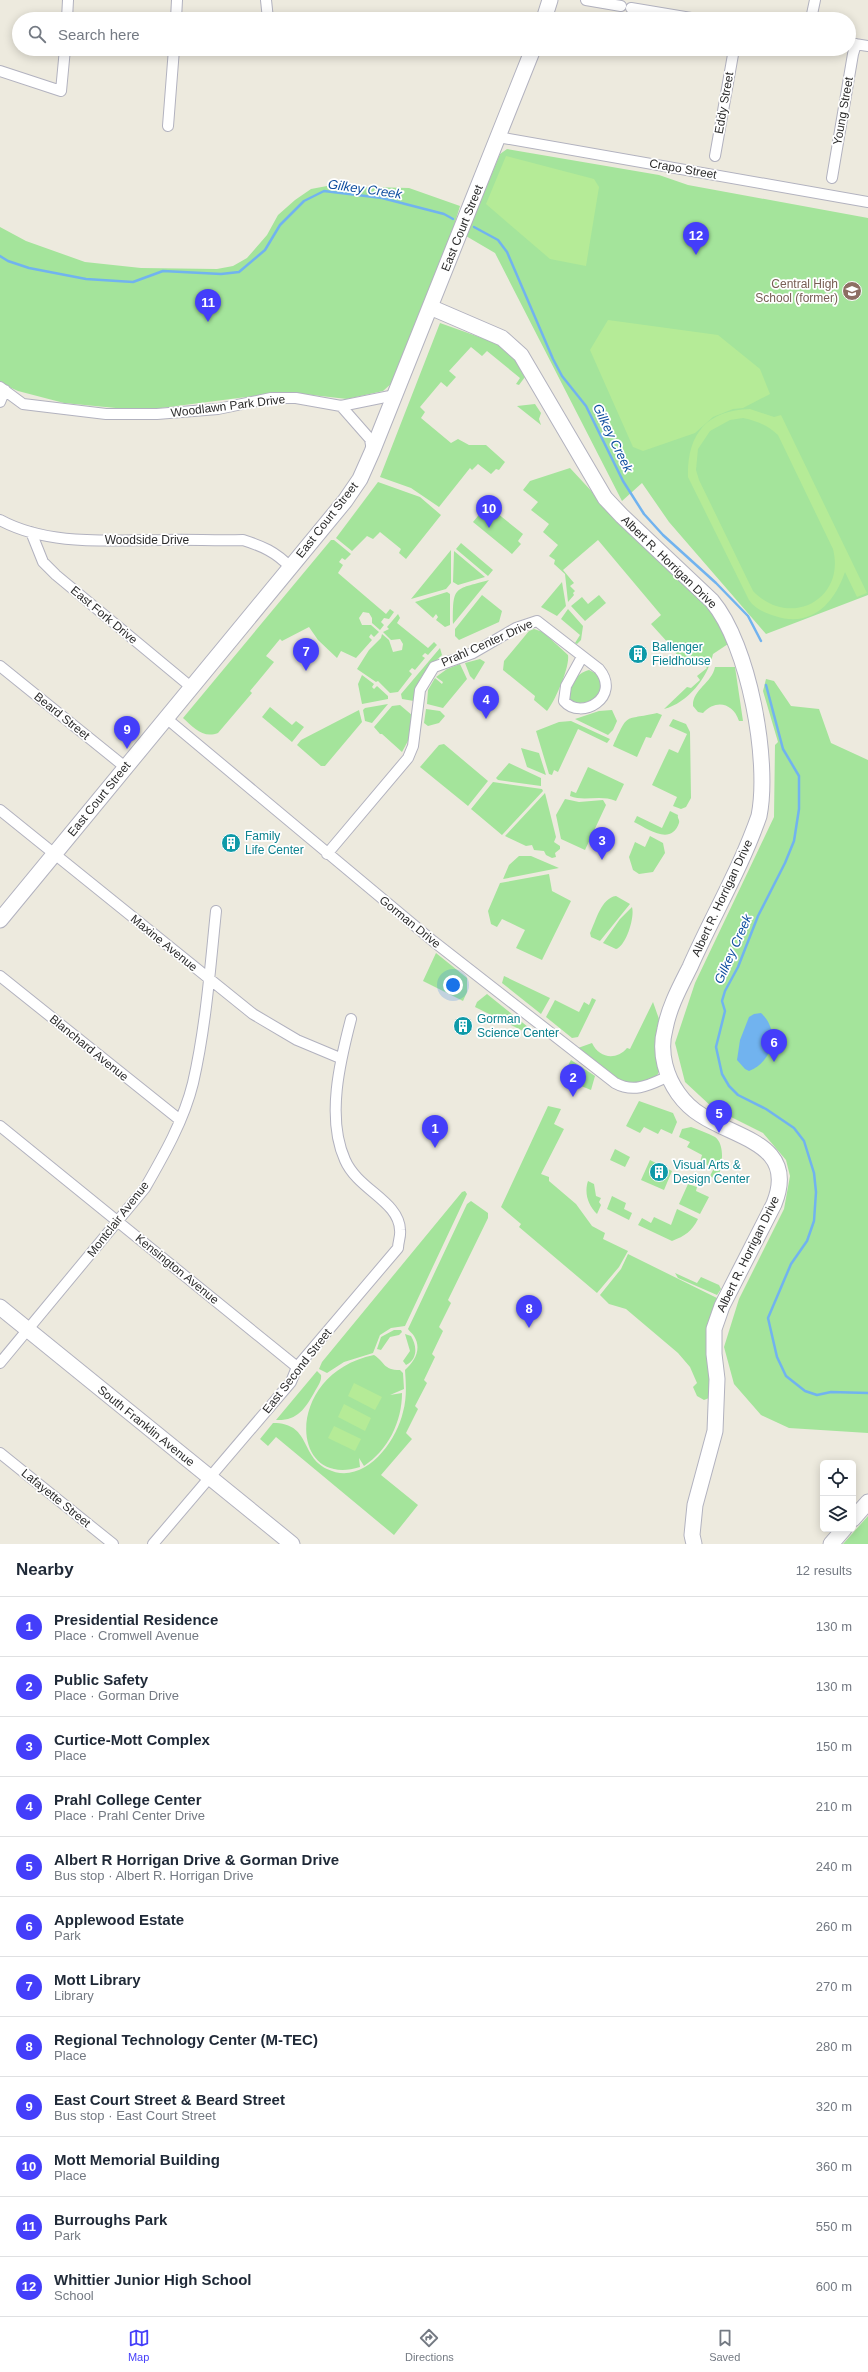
<!DOCTYPE html>
<meta charset="utf-8">
<style>
:root{--surface:#fff;--page:#f6f6f7;--text:#1f2937;--muted:#747a83;--line:#e0e1e3;--accent:#443efa}
body{margin:0;font-family:Arial,sans-serif;background:var(--page);color:var(--text)}
.controls{position:absolute;right:12px;bottom:12px;display:grid;overflow:hidden;border-radius:6px;box-shadow:0 2px 10px #0003}
.controls button{width:36px;height:36px;display:grid;place-items:center;padding:0;border:0;border-bottom:1px solid var(--line);background:var(--surface);color:var(--text);font:20px sans-serif}
.you{position:absolute;left:453px;top:985px;width:14px;height:14px;margin:-10px;border:3px solid #fff;border-radius:50%;background:#1a73e8;box-shadow:0 0 0 6px #1a73e833}
.badge{display:grid;place-items:center;width:26px;height:26px;border-radius:50%;background:var(--accent);color:#fff;font-size:13px;font-weight:700}
.pin{position:absolute;translate:-50% -33px;filter:drop-shadow(0 1px 2px #0008)}
.pin::after{content:'';position:absolute;top:21px;width:14px;height:12px;background:inherit;clip-path:polygon(0 0,100% 0,50% 100%)}
.list{margin:0;padding:0;list-style:none}
h2{display:flex;justify-content:space-between;align-items:center;height:52px;margin:0;padding:0 16px;font-size:17px}
h2 small{font-size:13px;font-weight:400;color:var(--muted)}
.list li{display:grid;grid-template-columns:26px 1fr auto;gap:12px;align-items:center;box-sizing:border-box;height:60px;padding:0 16px;border-top:1px solid var(--line)}
.list b{display:block;font-size:15px;white-space:nowrap}
.list p{margin:0;font-size:13px;white-space:nowrap;color:var(--muted)}
.list em{font-size:13px;font-style:normal;color:var(--muted)}
.icon{flex:none;width:22px;height:22px;fill:none;stroke:currentColor;stroke-width:2;stroke-linecap:round;stroke-linejoin:round}
.map{position:relative;flex:none;width:868px;height:1544px;overflow:hidden}
.search{position:absolute;background:var(--surface);box-shadow:0 2px 10px #0003;left:12px;right:12px;top:12px;height:44px;display:flex;align-items:center;gap:10px;box-sizing:border-box;padding:0 14px;border-radius:22px;color:var(--muted);font-size:15px}
.sheet{height:772px;background:var(--surface)}
nav{display:flex;justify-content:space-around;align-items:center;box-sizing:border-box;height:56px;border-top:1px solid var(--line);background:var(--surface);font-size:11px;color:var(--muted)}
nav a{display:grid;justify-items:center;gap:2px}
nav .on{color:var(--accent)}
.map>svg:first-child{display:block}
.green{fill:#a4e49b}
.pitch{fill:#b5eb97;fill-rule:evenodd}
.water{fill:#71b3ef}
.lines{fill:none;stroke-linecap:round;stroke-linejoin:round}
.stream{stroke:#71b3ef;stroke-width:2.5}
.street-casing{stroke:#b2b2bf;stroke-width:12}
.secondary-casing{stroke:#b2b2bf;stroke-width:17}
.street{stroke:#fff;stroke-width:10}
.secondary{stroke:#fff;stroke-width:15}
.labels{text-anchor:middle;dominant-baseline:central;stroke-width:3.5;stroke-linejoin:round;paint-order:stroke}
.street-label{font-size:12px;fill:#2c2c2c;stroke:#fff}
.education-label{font-size:12px;fill:#785e54;stroke:#fff;text-anchor:end}
.culture-label{font-size:12px;fill:#0d838f;stroke:#fff;text-anchor:start}
.water-label{font-size:13px;font-style:italic;fill:#0d4d9f;stroke:#fff}
</style>
<div class="map">
<svg width="868" height="1544" viewBox="0 0 868 1544">
<rect width="100%" height="100%" fill="#edeade"/>
<path class="green" d="M 507,149 L 659,175 L 688,185 L 868,218 L 868,595 L 766,634 L 669,522 L 642,483 L 622,501 L 495,253 L 466,236 L 500,154 Z
M 327,186 L 409,188 L 460,206 L 450,239 L 392,383 L 383,391 L 347,399 L 286,392 L 161,408 L 126,409 L 64,403 L 18,391 L 0,383 L 0,227 L 26,241 L 85,262 L 141,268 L 217,269 L 233,266 L 247,258 L 267,235 L 278,215 L 295,200 L 311,189 Z
M 440,323 L 496,343 L 511,352 L 526,371 L 525,377 L 519,385 L 516,384 L 520,378 L 487,351 L 482,356 L 471,347 L 449,371 L 456,377 L 447,387 L 441,382 L 420,407 L 425,412 L 421,418 L 451,443 L 458,439 L 469,445 L 486,445 L 505,462 L 499,470 L 496,469 L 491,474 L 478,464 L 472,470 L 470,468 L 439,507 L 411,488 L 380,477 Z
M 535,404 L 541,413 L 539,419 L 541,425 L 517,406 Z
M 570,468 L 609,510 L 716,616 L 728,644 L 713,654 C 708,677 688,703 664,709 L 687,687 L 691,688 L 700,680 L 697,676 L 707,668 L 696,656 L 693,658 L 690,655 L 683,661 L 671,648 L 672,644 L 670,645 L 651,624 L 661,615 L 598,540 L 563,570 L 574,583 L 570,586 L 575,591 L 573,593 L 574,595 L 568,602 L 565,574 L 554,564 L 555,560 L 549,556 L 558,545 L 543,532 L 549,524 L 531,510 L 538,502 L 523,490 L 530,481 Z
M 378,482 L 420,497 L 441,515 L 406,559 L 399,553 L 401,549 L 380,532 L 373,539 L 367,536 L 352,551 L 336,538 Z
M 487,505 L 523,534 L 518,541 L 521,544 L 512,554 L 473,522 Z
M 331,540 L 334,540 L 351,554 L 345,560 L 342,558 L 339,562 L 343,565 L 338,573 L 386,614 L 390,609 L 394,612 L 389,619 L 384,618 L 381,622 L 384,625 L 380,630 L 372,623 L 372,618 L 369,613 L 363,612 L 359,618 L 362,625 L 371,625 L 379,632 L 374,637 L 371,634 L 369,637 L 372,640 L 356,658 L 341,651 L 337,658 L 318,640 L 309,627 L 282,641 L 280,639 L 266,656 L 274,662 L 250,691 L 252,693 L 218,733 C 203,739 193,727 183,718 Z
M 461,543 L 493,570 L 488,576 L 456,549 Z
M 451,550 L 451,583 L 446,589 L 411,599 Z
M 454,551 L 485,577 L 458,585 L 453,582 Z
M 489,580 L 453,624 C 453,586 453,590 489,580 Z
M 562,582 L 566,606 L 557,616 L 541,607 Z
M 447,592 L 450,594 L 450,625 L 445,627 L 436,620 L 438,617 L 436,614 L 433,618 L 415,602 Z
M 482,595 L 502,611 L 499,622 L 459,640 L 455,636 L 455,629 Z
M 599,595 L 606,603 L 585,621 L 571,606 L 582,597 L 588,604 Z
M 568,609 L 583,626 L 581,640 L 577,644 L 575,643 L 580,635 L 561,619 Z
M 398,614 L 400,618 L 397,623 L 428,648 L 434,642 L 437,645 L 428,655 L 425,653 L 422,656 L 425,658 L 415,670 L 412,668 L 409,671 L 412,674 L 398,692 L 390,693 L 378,681 L 376,682 L 357,669 L 369,650 L 381,638 L 382,634 L 389,640 L 393,652 L 402,650 L 403,644 L 400,639 L 391,640 L 383,632 L 389,629 L 387,627 Z
M 534,629 L 543,632 L 568,655 C 570,667 555,701 547,711 L 534,700 L 535,696 L 503,670 L 504,661 L 529,631 Z
M 440,648 L 442,655 L 427,669 L 420,679 L 414,701 L 402,699 L 401,694 Z
M 480,659 L 485,662 L 474,680 L 470,676 L 465,663 Z
M 460,664 L 467,679 L 443,708 L 427,704 L 428,690 L 435,678 L 442,684 L 443,682 L 436,677 L 447,669 Z
M 715,667 L 735,667 L 743,721 L 739,721 C 733,703 716,699 703,713 L 698,712 L 693,706 C 692,690 712,683 715,667 Z
M 589,670 L 599,675 L 603,690 C 593,701 586,705 570,702 L 568,696 C 572,683 575,674 589,670 Z
M 362,675 L 374,684 L 372,687 L 374,689 L 377,686 L 388,696 L 388,699 L 362,704 L 358,684 Z
M 766,679 L 774,681 L 791,706 L 819,709 L 831,743 L 868,760 L 868,1433 L 789,1428 L 761,1415 L 734,1384 L 724,1347 L 739,1299 L 784,1209 L 790,1176 L 786,1160 L 763,1133 L 713,1108 L 685,1082 L 675,1043 L 695,983 L 774,817 L 775,745 L 778,742 L 763,691 Z
M 388,704 L 372,723 L 365,721 L 363,710 L 365,708 Z
M 400,705 L 413,716 L 409,739 L 402,752 L 382,734 L 380,734 L 374,727 L 392,706 Z
M 270,707 L 292,725 L 296,721 L 304,727 L 292,742 L 262,717 Z
M 426,709 L 440,711 L 445,716 L 439,723 L 428,726 L 424,723 Z
M 359,710 L 362,722 L 325,766 L 321,766 L 297,745 L 301,740 Z
M 612,710 L 617,721 L 613,730 L 608,735 L 575,719 L 599,711 Z
M 657,713 L 662,715 L 651,738 L 646,737 L 637,757 L 613,746 C 629,711 623,721 657,713 Z
M 673,719 L 686,724 L 690,732 L 691,798 L 686,807 L 681,809 L 673,806 L 677,797 L 652,785 L 669,749 L 678,753 L 687,734 L 669,726 Z
M 571,721 L 610,739 L 607,743 L 578,729 L 558,772 L 554,770 L 552,775 L 549,774 L 536,731 L 559,722 Z
M 444,744 L 488,781 L 468,806 L 420,767 L 439,745 Z
M 521,748 L 539,753 L 546,775 L 527,767 Z
M 509,763 L 541,778 L 541,786 L 498,780 L 496,778 Z
M 588,767 L 624,784 L 616,801 C 600,794 585,802 570,796 L 571,791 L 576,793 Z
M 493,782 L 542,789 L 543,791 L 502,835 L 471,809 Z
M 545,793 L 556,837 L 554,842 L 560,846 L 560,849 L 555,853 L 556,857 L 552,858 L 546,855 L 544,851 L 534,850 L 532,845 L 526,846 L 505,836 Z
M 565,799 L 579,802 L 603,800 L 606,805 L 585,850 L 561,839 L 556,815 Z
M 670,811 L 678,815 C 677,819 680,819 679,823 C 671,846 648,829 634,822 L 637,816 L 662,828 Z
M 650,836 L 663,843 L 665,853 L 653,872 L 639,874 L 633,870 L 629,857 L 635,842 L 645,847 Z
M 519,856 L 531,856 L 559,868 L 503,879 L 509,865 Z
M 549,874 L 552,891 L 571,901 L 542,960 L 516,948 L 525,930 L 502,919 L 497,927 L 491,924 L 488,911 L 500,883 Z
M 616,896 L 630,904 L 600,941 L 591,937 L 590,933 C 596,921 601,898 616,896 Z
M 632,907 C 635,917 626,946 616,949 L 603,943 L 620,919 Z
M 436,953 L 467,978 L 467,992 L 463,1001 L 423,981 Z
M 504,976 L 550,998 L 541,1014 L 502,983 Z
M 487,994 L 528,1027 L 525,1032 L 475,1007 L 477,1002 Z
M 592,998 L 596,1000 L 578,1037 L 572,1038 L 546,1017 L 555,1000 L 579,1012 L 584,1002 L 589,1005 Z
M 653,1002 L 659,1019 L 656,1040 L 659,1071 L 657,1076 C 650,1079 642,1085 634,1085 C 613,1084 593,1060 578,1048 L 592,1043 C 599,1058 616,1061 627,1048 L 630,1049 Z
M 571,1060 L 595,1076 L 591,1090 L 581,1086 L 586,1074 L 571,1067 L 570,1070 L 565,1071 Z
M 639,1101 L 673,1113 L 677,1122 L 672,1134 L 661,1129 L 658,1134 L 644,1127 L 640,1133 L 626,1126 Z
M 548,1106 L 561,1109 L 554,1124 L 564,1129 L 541,1174 L 549,1177 L 549,1181 L 576,1204 L 592,1226 L 605,1233 L 603,1239 L 628,1251 L 619,1267 L 597,1293 L 519,1227 L 521,1224 L 501,1207 Z
M 691,1127 C 699,1130 708,1133 715,1137 C 726,1145 722,1169 717,1180 L 710,1176 L 714,1168 L 700,1162 L 702,1155 L 687,1147 L 690,1142 L 679,1137 L 682,1129 Z
M 615,1149 L 630,1157 L 625,1167 L 610,1160 Z
M 650,1160 L 672,1171 L 664,1190 L 641,1180 Z
M 588,1181 L 594,1184 L 596,1196 L 601,1198 L 599,1202 L 601,1205 L 597,1214 C 588,1205 584,1193 588,1181 Z
M 688,1184 L 697,1187 L 696,1191 L 709,1197 L 700,1214 L 679,1204 Z
M 465,1191 L 467,1194 L 405,1326 L 391,1328 L 380,1335 L 373,1353 L 344,1362 L 327,1373 L 319,1369 L 322,1362 L 462,1192 Z
M 612,1196 L 626,1203 L 624,1209 L 632,1213 L 629,1220 L 607,1209 Z
M 471,1201 L 488,1213 L 488,1218 L 448,1300 L 451,1303 L 439,1327 L 443,1331 L 432,1354 L 435,1357 L 424,1380 L 427,1383 L 415,1406 L 418,1409 L 406,1433 L 412,1439 L 381,1475 L 418,1505 L 394,1535 L 276,1437 L 268,1446 L 260,1439 L 273,1423 C 311,1423 300,1456 327,1469 C 363,1487 396,1443 403,1412 C 407,1398 406,1384 405,1370 C 415,1361 422,1349 414,1336 C 412,1333 410,1332 408,1329 L 467,1204 Z
M 677,1209 L 698,1219 C 692,1231 685,1236 672,1241 L 638,1225 L 642,1218 L 651,1223 L 654,1217 L 671,1225 Z
M 628,1254 L 719,1299 L 712,1390 L 709,1398 L 704,1400 L 697,1396 L 693,1387 L 697,1383 L 690,1367 L 678,1353 L 626,1309 L 609,1304 L 600,1295 L 621,1269 Z
M 675,1273 L 697,1283 L 701,1277 L 719,1285 L 721,1289 L 717,1295 L 678,1278 Z
M 394,1330 L 401,1330 L 402,1332 L 399,1335 L 390,1337 L 381,1350 L 377,1349 L 381,1337 Z
M 405,1334 L 411,1336 C 417,1346 418,1359 406,1365 L 403,1361 L 410,1351 Z
M 374,1355 C 385,1362 383,1370 400,1370 L 403,1373 L 404,1389 L 390,1395 L 402,1393 C 402,1422 388,1450 364,1466 L 359,1458 L 360,1467 C 288,1490 284,1373 374,1355 Z
M 317,1371 L 321,1375 C 322,1382 317,1387 314,1393 C 305,1409 297,1421 276,1420 Z
M 868,1516 L 868,1544 L 843,1544 Z"/>
<path class="pitch" d="M 506,156 L 594,179 L 599,187 L 586,266 L 550,259 L 486,204 Z
M 608,320 L 718,335 L 760,369 L 770,394 L 743,408 L 733,409 L 713,417 L 695,433 L 643,451 L 633,447 L 590,350 Z
M 750,409 L 774,417 L 781,415 L 867,593 L 857,597 L 845,572 C 834,604 811,628 775,616 C 765,613 755,609 749,600 L 688,477 C 687,435 706,410 750,409 ZM 743,418 C 757,421 767,425 778,435 L 833,549 C 846,600 789,629 753,591 L 699,480 L 696,470 L 698,449 L 710,431 L 730,420 Z
M 354,1383 L 382,1397 L 375,1410 L 348,1396 Z
M 344,1404 L 371,1418 L 365,1431 L 338,1417 Z
M 334,1426 L 361,1439 L 355,1451 L 328,1438 Z"/>
<path class="water" d="M 761,1013 C 780,1030 774,1061 749,1071 L 745,1069 L 737,1060 L 740,1040 L 749,1017 L 754,1014 Z"/>
<g class="lines">
<path class="stream" d="M 474,227 L 498,240 L 507,252 L 553,359 L 562,376 L 586,406 L 623,481 L 644,514 L 663,535 L 716,583 L 748,616 L 761,641
M 0,256 L 8,261 L 29,268 L 86,279 L 133,282 L 163,271 L 221,274 L 239,272 L 265,250 L 280,225 L 304,201 L 324,191 L 382,198 L 444,214 L 453,219
M 766,685 L 783,749 L 799,776 L 799,809 L 794,841 L 785,863 L 758,916 L 738,967 L 725,991 L 722,1001 L 725,1011 L 716,1047 L 722,1074 L 729,1086 L 738,1095 L 766,1109 L 794,1128 L 804,1141 L 814,1173 L 816,1192 L 814,1221 L 807,1241 L 791,1264 L 768,1318 L 777,1357 L 786,1376 L 805,1391 L 817,1395 L 831,1392 L 868,1393"/>
<g class="street-casing">
<path id="street" d="M 266,0 L 268,19
M 586,0 L 621,6
M 631,8 L 697,19
M 67,19 L 68,0
M 176,19 L 177,0
M 811,19 L 815,0
M 849,43 L 868,46
M 0,71 L 61,91 L 65,49
M 168,126 L 174,49
M 498,137 L 868,202
M 715,156 L 734,49
M 832,178 L 853,54 L 856,44
M 0,387 L 23,404 L 106,414 L 157,414 L 218,409 L 271,398 L 296,398 L 341,406 L 395,395
M 0,402 L 5,390
M 341,406 L 370,439 L 372,451
M 0,520 C 48,546 108,540 161,540 C 188,539 216,541 243,540 C 262,546 276,552 290,567
M 31,532 L 43,562 L 56,575 L 191,687
M 0,666 L 125,767
M 166,718 L 433,941 L 615,1083 C 635,1094 651,1084 669,1076
M 0,810 L 253,1014 L 297,1040 L 340,1058
M 327,854 L 408,758 L 413,746 L 420,690 L 434,667 L 473,653 L 516,628 L 537,621 L 599,669 C 622,697 581,721 564,701 L 566,686 L 582,657
M 0,976 L 180,1120
M 0,1126 L 297,1367
M 0,1363 L 145,1188 C 164,1155 184,1120 193,1083 C 206,1026 210,969 216,911
M 0,1453 L 113,1544
M 153,1544 L 291,1382 L 297,1367 L 398,1248 C 398,1242 401,1236 400,1230 C 399,1201 358,1190 345,1160 C 326,1118 340,1061 351,1019"/>
</g>
<g class="secondary-casing">
<path id="secondary" d="M 544,19 L 550,0
M 430,307 L 502,338 L 521,355 L 605,498 L 622,516 L 712,601 C 749,645 770,761 759,816 C 741,868 712,917 690,967 C 680,987 669,1007 665,1029 C 662,1040 662,1053 665,1065 C 670,1085 683,1104 701,1115 C 737,1139 798,1144 774,1204 L 722,1306 L 714,1329 L 714,1354 L 717,1379 L 715,1431 L 695,1505 L 692,1535 L 694,1544
M 0,920 L 345,501 L 360,479 L 372,452 L 533,49
M 0,1307 L 292,1544
M 853,1519 L 868,1502
M 831,1544 L 844,1529"/>
</g>
<use href="#street" class="street"/>
<use href="#secondary" class="secondary"/>
</g>
<defs>
<g id="school-disc" transform="scale(1)"><circle r="9.5" fill="#8d6e63" stroke="#fff"/><path d="M0-5L7-2L0 1L-7-2ZM-4 1L0 2.5L4 1V4Q0 6-4 4Z" fill="#fff"/></g>
<g id="building-disc" transform="scale(1)"><circle r="9.5" fill="#0f9aa8" stroke="#fff"/><path d="M-4-6H4V6H1V3H-1V6H-4ZM-2.5-4.3h1.7v1.8h-1.7ZM.8-4.3h1.7v1.8H.8ZM-2.5-1h1.7V.8h-1.7ZM.8-1h1.7V.8H.8Z" fill="#fff"/></g>
</defs>
<g fill-rule="evenodd">
<use href="#school-disc" x="852" y="291"/>
<use href="#building-disc" x="638" y="654"/>
<use href="#building-disc" x="231" y="843"/>
<use href="#building-disc" x="463" y="1026"/>
<use href="#building-disc" x="659" y="1172"/>
</g>
<g class="labels">
<g class="street-label">
<text transform="translate(724 103) rotate(-80)">Eddy Street</text>
<text transform="translate(843 111) rotate(-80)">Young Street</text>
<text transform="translate(683 169) rotate(10)">Crapo Street</text>
<text transform="translate(462 228) rotate(-68)">East Court Street</text>
<text transform="translate(228 406) rotate(-7)">Woodlawn Park Drive</text>
<text transform="translate(327 520) rotate(-52)">East Court Street</text>
<text x="147" y="540">Woodside Drive</text>
<text transform="translate(669 562) rotate(44)">Albert R. Horrigan Drive</text>
<text transform="translate(104 615) rotate(40)">East Fork Drive</text>
<text transform="translate(487 643) rotate(-24)">Prahl Center Drive</text>
<text transform="translate(62 716) rotate(39)">Beard Street</text>
<text transform="translate(99 799) rotate(-51)">East Court Street</text>
<text transform="translate(722 898) rotate(-65)">Albert R. Horrigan Drive</text>
<text transform="translate(410 922) rotate(39)">Gorman Drive</text>
<text transform="translate(164 943) rotate(39)">Maxine Avenue</text>
<text transform="translate(89 1048) rotate(39)">Blanchard Avenue</text>
<text transform="translate(118 1219) rotate(-52)">Montclair Avenue</text>
<text transform="translate(748 1254) rotate(-64)">Albert R. Horrigan Drive</text>
<text transform="translate(177 1269) rotate(39)">Kensington Avenue</text>
<text transform="translate(297 1371) rotate(-52)">East Second Street</text>
<text transform="translate(146 1426) rotate(39)">South Franklin Avenue</text>
<text transform="translate(56 1498) rotate(39)">Lafayette Street</text>
</g>
<g class="education-label">
<text x="838" y="284">Central High<tspan x="838" dy="14">School (former)</tspan></text>
</g>
<g class="culture-label">
<text x="652" y="647">Ballenger<tspan x="652" dy="14">Fieldhouse</tspan></text>
<text x="245" y="836">Family<tspan x="245" dy="14">Life Center</tspan></text>
<text x="477" y="1019">Gorman<tspan x="477" dy="14">Science Center</tspan></text>
<text x="673" y="1165">Visual Arts &amp;<tspan x="673" dy="14">Design Center</tspan></text>
</g>
<g class="water-label">
<text transform="translate(365 189) rotate(8)">Gilkey Creek</text>
<text transform="translate(613 438) rotate(64)">Gilkey Creek</text>
<text transform="translate(733 949) rotate(-66)">Gilkey Creek</text>
</g>
</g>
</svg>
<div class="controls">
<button><svg class="icon" aria-label="locate" viewBox="0 0 24 24"><circle cx="12" cy="12" r="6"/><path d="M12 2v4M12 18v4M2 12h4M18 12h4"/></svg></button>
<button><svg class="icon" aria-label="layers" viewBox="0 0 24 24"><path d="M12 4l9 5-9 5-9-5zM3 14l9 5 9-5"/></svg></button>
</div>
<div class="you"></div>
<div class="pin badge" style="left:435px;top:1148px">1</div>
<div class="pin badge" style="left:573px;top:1097px">2</div>
<div class="pin badge" style="left:602px;top:860px">3</div>
<div class="pin badge" style="left:486px;top:719px">4</div>
<div class="pin badge" style="left:719px;top:1133px">5</div>
<div class="pin badge" style="left:774px;top:1062px">6</div>
<div class="pin badge" style="left:306px;top:671px">7</div>
<div class="pin badge" style="left:529px;top:1328px">8</div>
<div class="pin badge" style="left:127px;top:749px">9</div>
<div class="pin badge" style="left:489px;top:528px">10</div>
<div class="pin badge" style="left:208px;top:322px">11</div>
<div class="pin badge" style="left:696px;top:255px">12</div>
<div class="search"><svg class="icon" aria-label="search" viewBox="0 0 24 24"><circle cx="10" cy="10" r="6"/><path d="M15 15l6 6"/></svg>Search here</div>
</div>
<section class="sheet">
<h2>Nearby<small>12 results</small></h2>
<ul class="list">
<li><span class="badge">1</span><div><b>Presidential Residence</b><p>Place · Cromwell Avenue</p></div><em>130 m</em></li>
<li><span class="badge">2</span><div><b>Public Safety</b><p>Place · Gorman Drive</p></div><em>130 m</em></li>
<li><span class="badge">3</span><div><b>Curtice-Mott Complex</b><p>Place</p></div><em>150 m</em></li>
<li><span class="badge">4</span><div><b>Prahl College Center</b><p>Place · Prahl Center Drive</p></div><em>210 m</em></li>
<li><span class="badge">5</span><div><b>Albert R Horrigan Drive &amp; Gorman Drive</b><p>Bus stop · Albert R. Horrigan Drive</p></div><em>240 m</em></li>
<li><span class="badge">6</span><div><b>Applewood Estate</b><p>Park</p></div><em>260 m</em></li>
<li><span class="badge">7</span><div><b>Mott Library</b><p>Library</p></div><em>270 m</em></li>
<li><span class="badge">8</span><div><b>Regional Technology Center (M-TEC)</b><p>Place</p></div><em>280 m</em></li>
<li><span class="badge">9</span><div><b>East Court Street &amp; Beard Street</b><p>Bus stop · East Court Street</p></div><em>320 m</em></li>
<li><span class="badge">10</span><div><b>Mott Memorial Building</b><p>Place</p></div><em>360 m</em></li>
<li><span class="badge">11</span><div><b>Burroughs Park</b><p>Park</p></div><em>550 m</em></li>
<li><span class="badge">12</span><div><b>Whittier Junior High School</b><p>School</p></div><em>600 m</em></li>
</ul>
</section>
<nav>
<a class="on"><svg class="icon" aria-label="map" viewBox="0 0 24 24"><path d="M3 6l6-2 6 2 6-2v14l-6 2-6-2-6 2zM9 4v14M15 6v14"/></svg>Map</a>
<a><svg class="icon" aria-label="directions" viewBox="0 0 24 24"><path d="M12 3l9 9-9 9-9-9zM9 14v-3h6M13 9l2 2-2 2"/></svg>Directions</a>
<a><svg class="icon" aria-label="saved" viewBox="0 0 24 24"><path d="M7 4h10v16l-5-4-5 4z"/></svg>Saved</a>
</nav>
